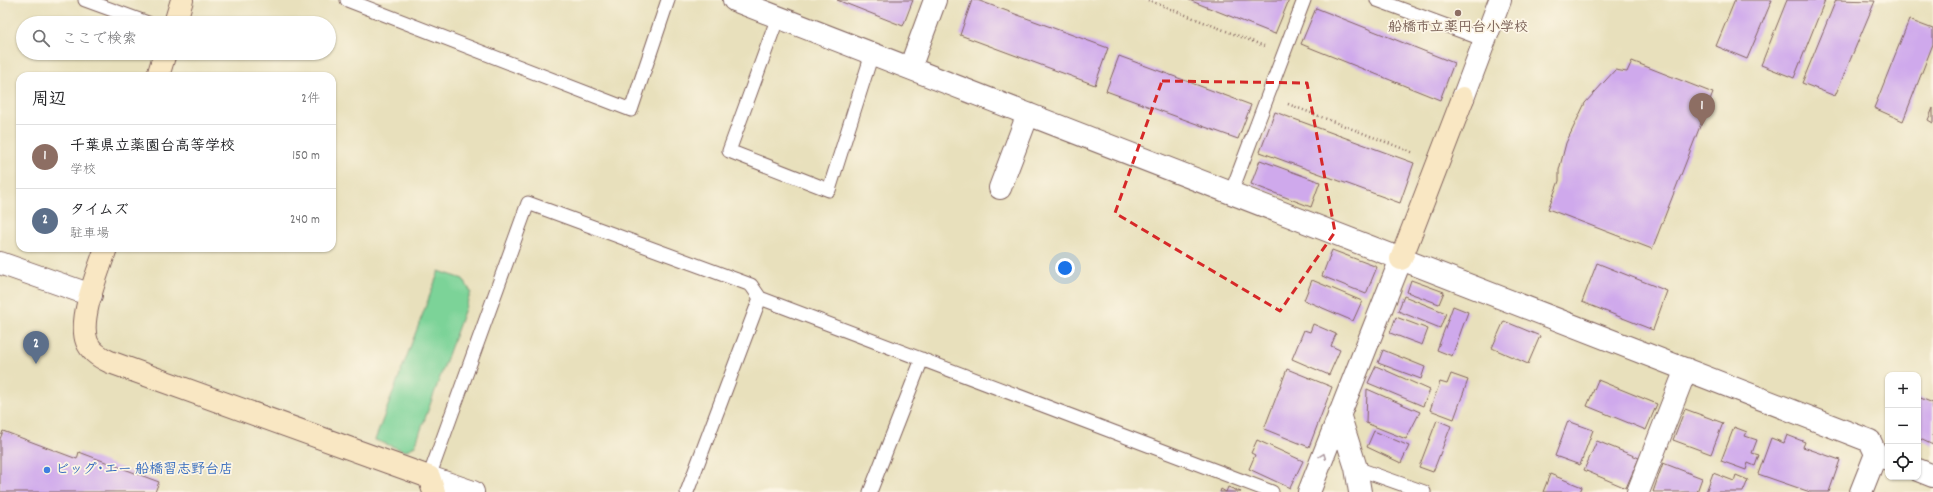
<!DOCTYPE html>
<html lang="ja">
<meta charset="utf-8">
<style>
:root{--surface:#fff;--page:#f6f6f6;--text:#202124;--muted:#757577;--line:#e0e0e0;--accent:#1f6fb2}
body{margin:0;font-family:Dekko,"Klee One",sans-serif;background:var(--page);color:var(--text)}
.controls{position:absolute;right:12px;bottom:12px;display:grid;overflow:hidden;border-radius:8px;box-shadow:0 1px 3px #0004}
.controls button{width:36px;height:36px;display:grid;place-items:center;padding:0;border:0;border-bottom:1px solid var(--line);background:var(--surface);color:var(--text);font:20px sans-serif}
.you{position:absolute;left:1065px;top:268px;width:14px;height:14px;margin:-10px;border:3px solid #fff;border-radius:50%;background:#1a73e8;box-shadow:0 0 0 6px #1a73e833}
.badge{display:grid;place-items:center;width:26px;height:26px;border-radius:50%;background:var(--accent);color:#fff;font-size:13px;font-weight:700}
.pin{position:absolute;translate:-50% -33px;filter:drop-shadow(0 1px 2px #0008)}
.pin::after{content:'';position:absolute;top:21px;width:14px;height:12px;background:inherit;clip-path:polygon(0 0,100% 0,50% 100%)}
.list{margin:0;padding:0;list-style:none}
h2{display:flex;justify-content:space-between;align-items:center;height:52px;margin:0;padding:0 16px;font-size:17px}
h2 small{font-size:13px;font-weight:400;color:var(--muted)}
.list li{display:grid;grid-template-columns:26px 1fr auto;gap:12px;align-items:center;box-sizing:border-box;height:64px;padding:0 16px;border-top:1px solid var(--line)}
.list b{display:block;font-size:15px;white-space:nowrap}
.list p{margin:0;font-size:13px;white-space:nowrap;color:var(--muted)}
.list em{font-size:13px;font-style:normal;color:var(--muted)}
.icon{flex:none;width:22px;height:22px;fill:none;stroke:currentColor;stroke-width:2;stroke-linecap:round;stroke-linejoin:round}
.map{position:relative;flex:none;width:1933px;height:492px;overflow:hidden}
.search{position:absolute;background:var(--surface);box-shadow:0 1px 3px #0004;left:16px;top:16px;width:320px;height:44px;display:flex;align-items:center;gap:10px;box-sizing:border-box;padding:0 14px;border-radius:22px;color:var(--muted);font-size:15px}
.panel{position:absolute;background:var(--surface);box-shadow:0 1px 3px #0004;left:16px;top:72px;width:320px;height:180px;border-radius:12px}
.map>svg:first-child{display:block}
.green{fill:#7bd398;stroke:#627962}
.building{fill:#cfa9ec}
.lines{fill:none;stroke-linecap:round;stroke-linejoin:round}
.lane-casing{stroke:#81635e;stroke-width:15}
.street-casing{stroke:#81635e;stroke-width:24}
.secondary-casing{stroke:#81635e;stroke-width:24}
.path{stroke:#81635e;stroke-width:2.5;stroke-dasharray:1 3;stroke-linecap:butt}
.lane{stroke:#fff;stroke-width:13}
.street{stroke:#fff;stroke-width:22}
.secondary{stroke:#f9e7c3;stroke-width:22}
.oneway{stroke:#ae9aa0}
.marked{fill:none;stroke:#d62828;stroke-width:3;stroke-dasharray:8 5;stroke-linejoin:round}
.education-dot{fill:#8d6e63;stroke:#fcf5e5;stroke-width:1.5}
.shop-dot{fill:#3f7fe0;stroke:#fcf5e5;stroke-width:1.5}
.labels{text-anchor:middle;dominant-baseline:central;stroke-width:3.5;stroke-linejoin:round;paint-order:stroke}
.education-label{font-size:14px;font-weight:bold;fill:#785e54;stroke:#fcf5e5}
.shop-label{font-size:14px;font-weight:bold;fill:#366cbe;stroke:#fcf5e5;text-anchor:start}
</style>
<div class="map">
<svg width="1933" height="492" viewBox="0 0 1933 492">
<rect width="100%" height="100%" fill="#fcf5e5"/>
<filter id="ink" filterUnits="userSpaceOnUse"><feTurbulence type="fractalNoise" baseFrequency=".025" numOctaves="2"/><feDisplacementMap in="SourceGraphic" scale="8" xChannelSelector="R" yChannelSelector="G"/><feConvolveMatrix kernelMatrix="1 2 1 2 8 2 1 2 1" color-interpolation-filters="sRGB"/></filter>
<filter id="wash" filterUnits="userSpaceOnUse"><feTurbulence type="fractalNoise" baseFrequency=".012" numOctaves="4" result="noise"/><feDisplacementMap in="SourceGraphic" scale="16" xChannelSelector="R" yChannelSelector="G"/><feGaussianBlur stdDeviation="0.9" result="paint"/><feColorMatrix in="noise" values="0 0 0 0 0 0 0 0 0 0 0 0 0 0 0 0 0 1.4 0 .05"/><feComposite in="paint" operator="in"/></filter>
<g filter="url(#wash)">
<rect width="100%" height="100%" fill="#e8e0bc"/>
<path class="green" d="M 439,271 L 463,279 L 471,292 L 415,446 L 405,451 L 375,440 Z"/>
<g id="blocks">
<path class="building" d="M 837,0 L 913,0 L 903,26 Z
M 972,0 L 977,0 L 1108,48 L 1095,85 L 960,35 Z
M 1189,0 L 1289,0 L 1275,34 Z
M 1735,0 L 1772,0 L 1747,59 L 1716,46 Z
M 1787,0 L 1825,0 L 1794,78 L 1761,65 Z
M 1836,0 L 1875,1 L 1835,96 L 1802,83 Z
M 1316,8 L 1454,63 L 1440,100 L 1301,44 Z
M 1909,20 L 1933,29 L 1933,44 L 1903,121 L 1874,108 Z
M 1119,56 L 1251,105 L 1238,139 L 1106,91 Z
M 1632,61 L 1713,93 L 1652,249 L 1548,209 L 1559,181 L 1559,170 L 1566,143 L 1585,103 L 1615,70 L 1627,72 Z
M 1933,108 L 1933,123 L 1928,120 Z
M 1275,112 L 1414,163 L 1400,203 L 1260,152 Z
M 1260,160 L 1320,182 L 1311,207 L 1251,184 Z
M 1332,250 L 1377,267 L 1366,294 L 1322,276 Z
M 1597,263 L 1667,291 L 1653,330 L 1582,302 Z
M 1312,280 L 1362,301 L 1353,321 L 1304,300 Z
M 1411,280 L 1444,292 L 1439,304 L 1407,292 Z
M 1404,296 L 1446,313 L 1440,328 L 1398,311 Z
M 1453,306 L 1468,312 L 1452,356 L 1437,350 Z
M 1396,317 L 1428,329 L 1422,345 L 1390,333 Z
M 1504,321 L 1540,336 L 1528,364 L 1492,348 Z
M 1313,324 L 1336,334 L 1331,346 L 1340,350 L 1329,375 L 1292,359 L 1304,330 L 1310,332 Z
M 1383,350 L 1425,367 L 1421,379 L 1378,363 Z
M 1376,366 L 1430,390 L 1423,406 L 1368,383 Z
M 1287,369 L 1332,387 L 1309,447 L 1264,429 Z
M 1451,374 L 1468,380 L 1454,419 L 1430,410 L 1440,382 L 1447,384 Z
M 1598,380 L 1657,404 L 1646,430 L 1587,406 Z
M 1367,389 L 1420,412 L 1406,439 L 1366,423 Z
M 1918,397 L 1933,403 L 1933,445 L 1918,438 Z
M 1685,409 L 1723,423 L 1711,454 L 1673,440 Z
M 1437,420 L 1451,426 L 1433,472 L 1419,467 Z
M 1568,421 L 1593,430 L 1580,465 L 1555,456 Z
M 1734,427 L 1747,432 L 1745,436 L 1757,440 L 1752,453 L 1759,455 L 1755,466 L 1748,463 L 1746,470 L 1721,461 Z
M 3,431 L 77,459 L 79,452 L 159,482 L 155,492 L 0,492 L 0,439 Z
M 1374,431 L 1409,446 L 1401,463 L 1367,447 Z
M 1787,435 L 1805,442 L 1803,447 L 1840,460 L 1829,492 L 1810,492 L 1758,474 L 1771,438 L 1784,443 Z
M 1257,440 L 1303,461 L 1290,488 L 1249,469 L 1255,455 L 1251,453 Z
M 1597,441 L 1639,458 L 1626,488 L 1584,470 Z
M 1663,463 L 1702,478 L 1697,492 L 1653,492 Z
M 1713,473 L 1734,481 L 1736,475 L 1748,480 L 1743,492 L 1706,492 Z
M 1550,474 L 1582,487 L 1580,492 L 1543,492 Z
M 1228,487 L 1241,492 L 1220,492 L 1221,489 L 1226,492 Z"/>
</g>
</g>
<g filter="url(#ink)">
<use href="#blocks" fill-opacity="0" stroke="#81635e" stroke-width="1"/>
<g class="lines">
<g class="lane-casing">
<path id="lane" d="M 85,0 L 148,23
M 347,0 L 631,110 L 668,0
M 1377,0 L 1485,40
M 778,17 L 729,151 L 829,190 L 872,54
M 1231,193 L 1304,0
M 760,298 L 1272,492
M 1356,468 L 1424,492
M 429,477 L 528,203 L 751,285 L 760,298 L 687,492
M 870,492 L 922,359"/>
</g>
<g class="street-casing">
<path id="street" d="M 734,0 L 1870,441 L 1876,454 L 1888,459
M 910,68 L 935,0
M 1463,98 L 1500,0
M 1000,188 L 1028,114
M 0,263 L 91,295
M 1339,414 L 1356,468 L 1360,492
M 1918,470 L 1933,476
M 429,477 L 473,492
M 1309,492 L 1401,259
M 1638,492 L 1686,369
M 1861,492 L 1876,454"/>
</g>
<g class="secondary-casing">
<path id="secondary" d="M 175,23 L 182,0
M 158,76 L 165,53
M 106,248 C 98,272 78,319 87,342 C 91,352 101,358 110,362 L 429,477 L 434,492
M 1401,259 L 1463,98"/>
</g>
<path class="path" d="M 1148,0 L 1264,46
M 1288,104 L 1414,153"/>
<use href="#lane" class="lane"/>
<use href="#street" class="street"/>
<use href="#secondary" class="secondary"/>
</g>
<defs><path id="oneway-chevron" d="M-2-3.5L2.5 0L-2 3.5" fill="none" stroke-width="1.6" stroke-linecap="round" stroke-linejoin="round"/></defs>
<use class="oneway" href="#oneway-chevron" transform="translate(1323 456) rotate(-69)"/>
</g>
<path class="marked" d="M 1162,81 L 1307,83 L 1335,232 L 1280,311 L 1115,213 Z"/>
<circle class="education-dot" cx="1458" cy="13" r="4"/>
<circle class="shop-dot" cx="47" cy="470" r="4"/>
<g class="labels">
<g class="education-label">
<text x="1458" y="28">船橋市立薬円台小学校</text>
</g>
<g class="shop-label">
<text x="55" y="470">ビッグ･エー 船橋習志野台店</text>
</g>
</g>
</svg>
<div class="controls">
<button>+</button>
<button>−</button>
<button><svg class="icon" aria-label="locate" viewBox="0 0 24 24"><circle cx="12" cy="12" r="6"/><path d="M12 2v4M12 18v4M2 12h4M18 12h4"/></svg></button>
</div>
<div class="you"></div>
<div class="pin badge" style="left:1702px;top:126px;background:#8d6e63">1</div>
<div class="pin badge" style="left:36px;top:364px;background:#5c6f8a">2</div>
<div class="search"><svg class="icon" aria-label="search" viewBox="0 0 24 24"><circle cx="10" cy="10" r="6"/><path d="M15 15l6 6"/></svg>ここで検索</div>
<section class="panel">
<h2>周辺<small>2件</small></h2>
<ul class="list">
<li><span class="badge" style="background:#8d6e63">1</span><div><b>千葉県立薬園台高等学校</b><p>学校</p></div><em>150 m</em></li>
<li><span class="badge" style="background:#5c6f8a">2</span><div><b>タイムズ</b><p>駐車場</p></div><em>240 m</em></li>
</ul>
</section>
</div>
